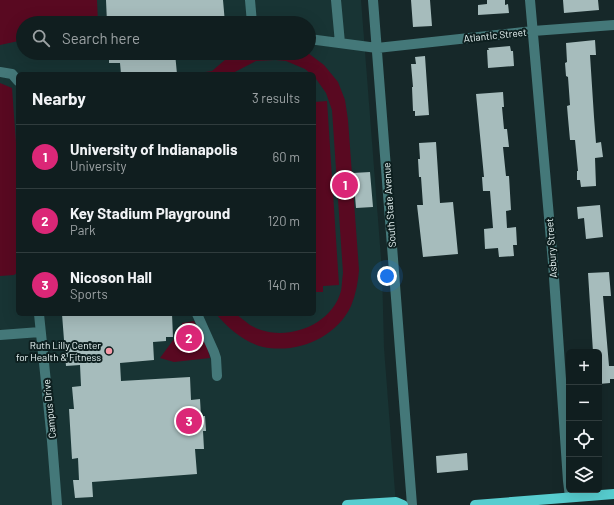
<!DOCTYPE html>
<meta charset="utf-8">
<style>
:root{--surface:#101e1f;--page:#1e2b2c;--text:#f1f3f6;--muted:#9ca2a4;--line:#303c3d;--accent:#db2777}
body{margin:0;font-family:Barlow,sans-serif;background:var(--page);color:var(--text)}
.controls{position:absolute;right:12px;bottom:12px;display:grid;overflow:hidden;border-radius:6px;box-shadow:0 4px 16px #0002}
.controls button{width:36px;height:36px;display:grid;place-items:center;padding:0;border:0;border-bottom:1px solid var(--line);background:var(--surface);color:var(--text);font:20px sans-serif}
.you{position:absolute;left:387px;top:276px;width:14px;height:14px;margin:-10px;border:3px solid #fff;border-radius:50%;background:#1a73e8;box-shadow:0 0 0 6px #1a73e833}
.badge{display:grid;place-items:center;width:26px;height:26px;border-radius:50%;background:var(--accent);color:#fff;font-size:13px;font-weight:700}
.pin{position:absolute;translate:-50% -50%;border:2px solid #fff;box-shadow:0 1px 4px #0006}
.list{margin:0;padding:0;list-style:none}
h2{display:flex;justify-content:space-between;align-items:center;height:52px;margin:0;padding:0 16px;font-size:17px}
h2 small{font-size:13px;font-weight:400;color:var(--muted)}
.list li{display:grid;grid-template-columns:26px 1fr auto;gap:12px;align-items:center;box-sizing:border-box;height:64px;padding:0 16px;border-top:1px solid var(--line)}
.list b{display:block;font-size:15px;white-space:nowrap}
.list p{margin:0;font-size:13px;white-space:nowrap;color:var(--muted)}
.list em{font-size:13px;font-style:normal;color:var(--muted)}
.icon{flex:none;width:22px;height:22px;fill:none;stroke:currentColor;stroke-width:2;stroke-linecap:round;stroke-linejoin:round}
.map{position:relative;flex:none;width:614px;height:505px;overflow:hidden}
.search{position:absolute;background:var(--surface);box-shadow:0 4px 16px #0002;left:16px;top:16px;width:300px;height:44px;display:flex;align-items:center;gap:10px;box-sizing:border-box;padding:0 14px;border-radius:22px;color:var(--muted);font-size:15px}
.panel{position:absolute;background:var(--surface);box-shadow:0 4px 16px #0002;left:16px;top:72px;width:300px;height:244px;border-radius:6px}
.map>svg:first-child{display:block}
.built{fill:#183434;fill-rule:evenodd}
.green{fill:#590921}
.building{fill:#a6bcbc}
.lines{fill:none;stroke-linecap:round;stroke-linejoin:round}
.minor{stroke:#447879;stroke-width:10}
.major{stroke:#57cdcf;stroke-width:10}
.poi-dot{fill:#f49aa7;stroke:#0d1f1f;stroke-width:1.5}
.labels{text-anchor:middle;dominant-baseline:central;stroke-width:4;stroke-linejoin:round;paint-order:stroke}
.street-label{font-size:10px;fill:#ebf7f7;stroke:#0d1f1f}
.poi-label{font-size:10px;fill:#ebf7f7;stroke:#0d1f1f;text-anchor:end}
</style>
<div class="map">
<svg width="614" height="505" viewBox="0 0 614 505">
<rect width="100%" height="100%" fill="#162829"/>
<path class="built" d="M 0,0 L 361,0 L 382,271 L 384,348 L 396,505 L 0,505 ZM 23,23 L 309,23 L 309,53 L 23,53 ZM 18,74 L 314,74 L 314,314 L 18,314 Z"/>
<path class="green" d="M 0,0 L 97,0 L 98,23 L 23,23 L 23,40 L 0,45 Z
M 236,53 L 308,53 L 324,65 L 338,82 L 345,100 L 348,120 L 359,270 C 358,282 356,294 351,306 C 336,338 297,354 263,347 C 244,342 229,329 216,314 C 222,314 230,313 235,314 C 238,315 242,319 245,321 C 249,325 255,328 261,330 C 291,340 332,324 341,291 C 342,286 342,279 343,273 L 332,110 L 326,93 L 314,76 L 314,74 L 311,74 L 305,69 L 286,61 L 275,60 L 256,61 L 231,74 L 191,74 L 212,71 L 226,59 Z
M 0,83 L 12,88 L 18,171 L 18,272 L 14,275 L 0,276 Z
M 327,101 L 339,285 L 323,286 L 323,292 L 314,292 L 314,102 Z
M 194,321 L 207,347 L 210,358 L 174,362 L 160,358 L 182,328 L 182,323 Z"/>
<path class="building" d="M 106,0 L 223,0 L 225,23 L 107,23 Z
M 411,0 L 430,0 L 432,26 L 413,27 Z
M 487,0 L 505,0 L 505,5 L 508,4 L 509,13 L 478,15 L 478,5 L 487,4 Z
M 563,0 L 598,0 L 599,10 L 564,13 Z
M 595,40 L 596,55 L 590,55 L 594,117 L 596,143 L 601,142 L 603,157 L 595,158 L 596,186 L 581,187 L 580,180 L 577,180 L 577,171 L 578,171 L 575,140 L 570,140 L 568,118 L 567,106 L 570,105 L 568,77 L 566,76 L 565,63 L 567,62 L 566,43 Z
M 510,46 L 511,51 L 513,51 L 514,66 L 488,68 L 487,50 L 489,50 L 488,48 Z
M 109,53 L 175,53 L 177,74 L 121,74 L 120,63 L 109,63 Z
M 425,56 L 429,115 L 415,116 L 415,111 L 413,111 L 412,87 L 413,87 L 411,64 L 416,64 L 415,57 Z
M 503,92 L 504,107 L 502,107 L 504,129 L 507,129 L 509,147 L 503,147 L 506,176 L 509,176 L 511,210 L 506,211 L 507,228 L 516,227 L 517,245 L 513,245 L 514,256 L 499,257 L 498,248 L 485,249 L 484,229 L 493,228 L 490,191 L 483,191 L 482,177 L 484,177 L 476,94 Z
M 436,142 L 440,203 L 453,202 L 458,254 L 423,257 L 417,205 L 423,205 L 421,177 L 419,177 L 418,159 L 420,159 L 419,143 Z
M 370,172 L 373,207 L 356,208 L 353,173 Z
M 600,205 L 603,237 L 586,239 L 584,218 L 578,219 L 577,207 Z
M 609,272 L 611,296 L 603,296 L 609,366 L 614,366 L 614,379 L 610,379 L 610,383 L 599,384 L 599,352 L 593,352 L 588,273 Z
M 62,314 L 172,314 L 173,337 L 166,337 L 166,341 L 153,342 L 154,360 L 120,363 L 121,381 L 190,377 L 191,400 L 200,399 L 201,416 L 205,416 L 206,431 L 203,431 L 204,449 L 195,449 L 197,474 L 92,482 L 93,497 L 75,498 L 73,480 L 79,480 L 78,458 L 72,459 L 69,409 L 74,409 L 72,387 L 81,386 L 80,365 L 66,366 Z
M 467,453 L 468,470 L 437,473 L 436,456 Z"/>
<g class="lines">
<path class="minor" d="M 250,0 L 252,23
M 336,0 L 340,43
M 373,0 L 412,505
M 530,0 L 553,263 L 568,481 L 570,497
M 309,39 L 377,48 L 533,31 L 614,25
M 0,72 L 12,74 L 18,81
M 39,314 L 52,441 L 57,505
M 197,314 L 214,352 L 216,358 L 217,376
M 0,335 L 40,332"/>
<path class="major" d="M 347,505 L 396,502 L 403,505
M 475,505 L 614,494"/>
</g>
<circle class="poi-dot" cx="109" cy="351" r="4"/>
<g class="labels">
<g class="street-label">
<text transform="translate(495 35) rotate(-6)">Atlantic Street</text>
<text transform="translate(389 205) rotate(-94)">South State Avenue</text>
<text transform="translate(551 248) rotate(-94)">Asbury Street</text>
<text transform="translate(49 409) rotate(-96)">Campus Drive</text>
</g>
<g class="poi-label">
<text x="101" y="345">Ruth Lilly Center<tspan x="101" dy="12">for Health &amp; Fitness</tspan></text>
</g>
</g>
</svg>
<div class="controls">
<button>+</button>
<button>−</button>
<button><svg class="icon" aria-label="locate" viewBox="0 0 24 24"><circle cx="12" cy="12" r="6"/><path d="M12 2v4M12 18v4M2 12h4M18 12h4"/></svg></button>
<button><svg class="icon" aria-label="layers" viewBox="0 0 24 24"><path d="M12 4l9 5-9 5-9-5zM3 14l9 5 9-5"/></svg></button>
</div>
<div class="you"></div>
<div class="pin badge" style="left:345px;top:185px">1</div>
<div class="pin badge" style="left:189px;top:338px">2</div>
<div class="pin badge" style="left:189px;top:421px">3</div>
<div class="search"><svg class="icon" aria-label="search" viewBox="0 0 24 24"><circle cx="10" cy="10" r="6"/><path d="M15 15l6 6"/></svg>Search here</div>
<section class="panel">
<h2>Nearby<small>3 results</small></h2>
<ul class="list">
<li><span class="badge">1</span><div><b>University of Indianapolis</b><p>University</p></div><em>60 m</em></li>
<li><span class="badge">2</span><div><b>Key Stadium Playground</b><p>Park</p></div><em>120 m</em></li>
<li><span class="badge">3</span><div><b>Nicoson Hall</b><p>Sports</p></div><em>140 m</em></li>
</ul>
</section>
</div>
